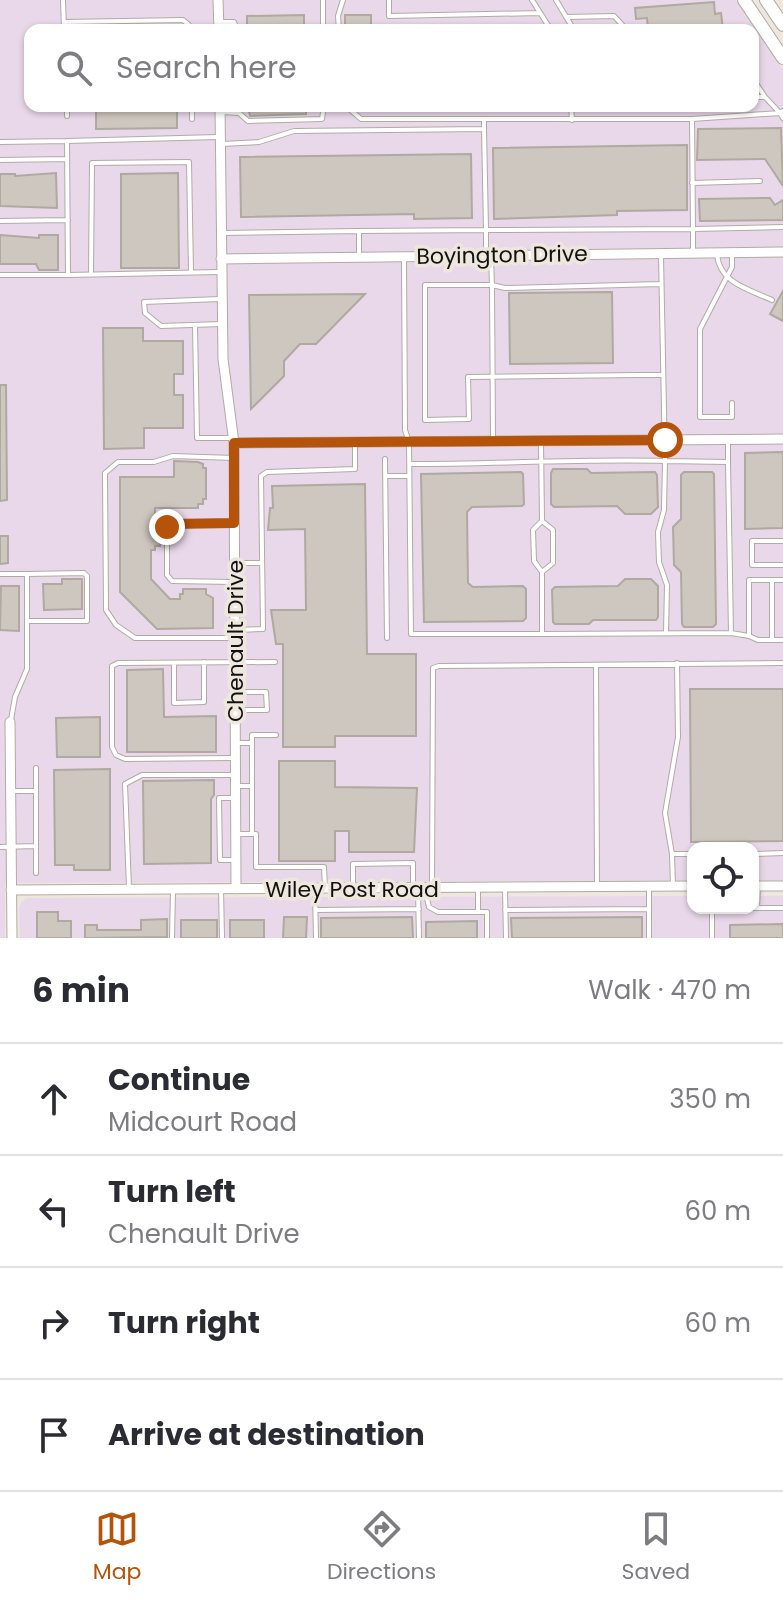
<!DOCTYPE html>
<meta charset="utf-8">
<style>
:root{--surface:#fff;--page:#f2f2f3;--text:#2b2b33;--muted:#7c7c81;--line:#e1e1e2;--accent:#b45309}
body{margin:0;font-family:Poppins,sans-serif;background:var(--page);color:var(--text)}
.controls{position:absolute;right:24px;bottom:24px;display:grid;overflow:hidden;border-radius:16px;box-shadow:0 2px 6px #0004}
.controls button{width:72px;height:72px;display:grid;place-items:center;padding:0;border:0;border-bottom:2px solid var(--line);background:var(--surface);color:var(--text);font:40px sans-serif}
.stop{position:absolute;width:24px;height:24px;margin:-18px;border:6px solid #b45309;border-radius:50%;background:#fff}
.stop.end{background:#b45309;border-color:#fff;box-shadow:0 2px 8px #0008}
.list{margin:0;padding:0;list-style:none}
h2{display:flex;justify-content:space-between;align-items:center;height:104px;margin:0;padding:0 32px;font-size:34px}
h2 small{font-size:26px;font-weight:400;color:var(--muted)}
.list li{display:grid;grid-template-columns:52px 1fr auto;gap:24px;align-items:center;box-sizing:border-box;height:112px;padding:0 32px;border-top:2px solid var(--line)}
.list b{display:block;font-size:30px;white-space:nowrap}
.list p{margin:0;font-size:26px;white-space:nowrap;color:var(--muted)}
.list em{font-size:26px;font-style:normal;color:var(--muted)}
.icon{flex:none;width:44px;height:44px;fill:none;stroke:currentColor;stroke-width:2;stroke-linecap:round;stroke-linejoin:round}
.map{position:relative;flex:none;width:783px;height:938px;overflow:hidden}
.search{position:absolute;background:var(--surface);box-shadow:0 2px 6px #0004;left:24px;right:24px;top:24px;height:88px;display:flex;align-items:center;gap:20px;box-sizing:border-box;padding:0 28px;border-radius:16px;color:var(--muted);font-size:30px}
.sheet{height:552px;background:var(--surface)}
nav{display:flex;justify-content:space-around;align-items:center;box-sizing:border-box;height:112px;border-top:2px solid var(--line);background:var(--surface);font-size:22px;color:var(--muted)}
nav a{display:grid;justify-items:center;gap:4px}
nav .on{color:var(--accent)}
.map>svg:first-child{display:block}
.commercial{fill:#e9d8ea;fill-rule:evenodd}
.building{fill:#cec7bf;stroke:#afa9a0;stroke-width:2}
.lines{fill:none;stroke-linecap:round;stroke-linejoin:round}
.lane-casing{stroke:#b2aba3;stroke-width:6}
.street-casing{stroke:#b2aba3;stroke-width:11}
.secondary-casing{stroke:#b2aba3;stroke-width:14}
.lane{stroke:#fff;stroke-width:4}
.street{stroke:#fff;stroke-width:9}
.secondary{stroke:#fff;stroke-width:12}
.route{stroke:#b45309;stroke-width:10}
.labels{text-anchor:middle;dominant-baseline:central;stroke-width:7;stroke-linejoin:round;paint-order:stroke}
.street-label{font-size:22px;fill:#13110e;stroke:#eee7de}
</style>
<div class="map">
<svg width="783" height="938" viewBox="0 0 783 938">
<rect width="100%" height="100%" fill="#eee7de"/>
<path class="commercial" d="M 0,0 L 736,0 L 783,70 L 783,881 L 753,881 L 753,848 L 693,848 L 693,881 L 5,883 L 5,938 L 0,938 ZM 30,30 L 753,30 L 753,106 L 30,106 Z
M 693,896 L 693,908 L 753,908 L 753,896 L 783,896 L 783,938 L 20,938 L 19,908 L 21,902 L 27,898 Z"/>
<path class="building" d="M 714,2 L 715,14 L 721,13 L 723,30 L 648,30 L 647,18 L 636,19 L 635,8 Z
M 304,15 L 304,30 L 247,30 L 247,16 Z
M 345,15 L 371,15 L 371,30 L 345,30 Z
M 96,106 L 177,106 L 177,128 L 96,129 Z
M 248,106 L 306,106 L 306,114 L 250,116 Z
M 781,128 L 783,186 L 765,159 L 697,160 L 698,129 Z
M 687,145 L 687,210 L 617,211 L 617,215 L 494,219 L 493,148 Z
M 471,154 L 472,218 L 414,219 L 414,214 L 241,217 L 240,157 Z
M 56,173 L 57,208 L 0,206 L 0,174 L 15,174 L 15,176 Z
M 178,173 L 179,268 L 121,268 L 121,174 Z
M 770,198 L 775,205 L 783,200 L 783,220 L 700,221 L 699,199 Z
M 0,235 L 39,238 L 39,235 L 58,235 L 58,270 L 39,270 L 36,264 L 0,264 Z
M 783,291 L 783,321 L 770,314 Z
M 612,292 L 613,363 L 510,364 L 509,293 Z
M 365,294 L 316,344 L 300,344 L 284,361 L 284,376 L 251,409 L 249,295 Z
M 103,328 L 143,328 L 143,341 L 183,341 L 183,374 L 174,374 L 174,395 L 183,395 L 183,428 L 144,428 L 144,448 L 104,449 Z
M 0,385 L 6,385 L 7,500 L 0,501 Z
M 783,452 L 783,528 L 745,529 L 745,453 Z
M 174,461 L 198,462 L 203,464 L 203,468 L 206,468 L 206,499 L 203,499 L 203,504 L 198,504 L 198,508 L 155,508 L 155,523 L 160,523 L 160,546 L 155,546 L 155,550 L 151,550 L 151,579 L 170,599 L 180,599 L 180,594 L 183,594 L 183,589 L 206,589 L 206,594 L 213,598 L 213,628 L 157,629 L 120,592 L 120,477 L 174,477 Z
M 553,469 L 587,469 L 591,473 L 655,472 L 657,475 L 658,507 L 651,514 L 625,514 L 617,506 L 554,507 L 551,504 L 551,473 Z
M 521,472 L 523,474 L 524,504 L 522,506 L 472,507 L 467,512 L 468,583 L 473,587 L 523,586 L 526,589 L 526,618 L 523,621 L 424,622 L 421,474 Z
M 684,472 L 712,472 L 714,474 L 716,624 L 713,627 L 684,627 L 682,624 L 681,572 L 674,565 L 673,527 L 681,519 L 681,475 Z
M 365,484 L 367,654 L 416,654 L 416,736 L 335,736 L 335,747 L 283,747 L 283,644 L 276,644 L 271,610 L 306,610 L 305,529 L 268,530 L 270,508 L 273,508 L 272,486 Z
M 0,536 L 8,536 L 8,563 L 0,564 Z
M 62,579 L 82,579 L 82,609 L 44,610 L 43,584 L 62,584 Z
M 625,579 L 651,579 L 658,586 L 658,617 L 656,620 L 593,620 L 589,624 L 555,624 L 553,622 L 552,590 L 555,587 L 618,586 Z
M 1,586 L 19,586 L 19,631 L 0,630 Z
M 163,669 L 164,717 L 216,716 L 216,752 L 127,752 L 127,670 Z
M 690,689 L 783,689 L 783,841 L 691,842 Z
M 100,717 L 100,757 L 57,757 L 56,718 Z
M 279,761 L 335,761 L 335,787 L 417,788 L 414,852 L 349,852 L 349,831 L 335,831 L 335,861 L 279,861 Z
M 110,769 L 110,870 L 74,870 L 74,865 L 55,865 L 54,770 Z
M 214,780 L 214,795 L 211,799 L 211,863 L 144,864 L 143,781 Z
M 37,912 L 58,912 L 58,921 L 71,921 L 71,938 L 37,938 Z
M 284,917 L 307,917 L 306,938 L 283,938 Z
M 412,917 L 413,938 L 321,938 L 321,918 Z
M 642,917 L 642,938 L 512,938 L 511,918 Z
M 167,919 L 167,937 L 85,938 L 85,925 L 97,925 L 97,930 L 141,930 L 141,920 Z
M 181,920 L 217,920 L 217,938 L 181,938 Z
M 230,920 L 264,920 L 264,938 L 230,938 Z
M 477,921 L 477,938 L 426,938 L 426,922 Z
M 783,924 L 783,938 L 730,938 L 730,925 Z"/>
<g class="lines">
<g class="lane-casing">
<path id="lane" d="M 63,0 L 64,30
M 323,0 L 323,30
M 389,0 L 389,16 L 540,13
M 532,0 L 551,30
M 556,0 L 574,30
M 566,17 L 614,16 L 627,30
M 64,22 L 183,20 L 189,25 L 190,30
M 221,22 L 234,22 L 237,30
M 339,30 L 338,16 L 343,0
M 753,79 L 765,97
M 753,97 L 765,97 L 780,113
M 67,106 L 67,116
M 192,106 L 192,119
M 346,106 L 361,119 L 483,119
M 571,106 L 572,120
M 783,111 L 780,113 L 783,118
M 222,112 L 239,113 L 248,121 L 322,119 L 324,106
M 692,119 L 780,113
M 484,129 L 484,119 L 692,119 L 693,229 L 486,230 L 486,253
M 218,137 L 67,141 L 68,275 L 220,272
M 0,142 L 67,141
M 222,144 L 259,142 L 294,131 L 484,129 L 486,230 L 359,231 L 359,255
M 0,160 L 67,159
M 692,183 L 760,181
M 0,221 L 68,220
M 221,233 L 359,231
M 693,252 L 693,229 L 783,227
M 717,255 C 720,283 748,289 772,300
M 491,257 L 492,285 L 505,288 L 661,284
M 404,259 L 405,430 L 409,442 L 411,634 L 542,634 L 542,572 L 534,561 L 533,530 L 542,521 L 541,443
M 91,274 L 92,163 L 189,162 L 191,272
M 0,275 L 68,275
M 220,299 L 144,302 L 145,313 L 161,326 L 221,324
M 195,325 L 197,438 L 233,438
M 732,403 L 732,417 L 700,417 L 700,329 L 732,267 L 732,254
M 493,439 L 492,285 L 425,285 L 425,420 L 469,419 L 468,377 L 639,375 L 662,375
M 385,459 L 387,638
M 728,462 L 731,633 L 749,636 L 749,580 L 772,580
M 410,464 C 495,464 580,459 665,461 L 661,256
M 385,476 L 409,476
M 542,521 L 553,530 L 553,563 L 542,572
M 232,523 L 170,524 L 167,527 L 167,575 L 172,581 L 233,582
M 783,541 L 752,541 L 752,565 L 783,565
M 237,563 L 262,563
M 0,574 L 27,574 L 27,669 L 15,697 L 11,720
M 27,574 L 84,573 L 87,576 L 87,621 L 28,621
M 783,580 L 772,580 L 772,640 L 783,640
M 237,630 L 263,629 L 261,476 L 267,472 L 355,469 L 355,445
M 666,633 L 667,585 L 659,562 L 658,532 L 664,510 L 665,461 L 728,462 L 728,442
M 542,634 L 731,633
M 749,636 L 758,640 L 772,640
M 233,638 L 135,638 L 116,625 L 106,610 L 105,473 L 118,462 L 154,462 L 173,456 L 234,458
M 174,663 L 174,703 L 204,702 L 204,662
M 596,665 L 597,886
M 237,710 L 267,710 L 266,692 L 238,692
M 238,743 L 252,743 L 252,735 L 276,735
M 233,758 L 125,759 L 116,755 L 112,747 L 112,666 L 118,663 L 275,662
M 36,768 L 36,791
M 237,786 L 252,786 L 252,743
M 252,786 L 252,834
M 233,798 L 219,798 L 220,860 L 235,860
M 238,834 L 256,834 L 256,867 L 324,867 L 325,887
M 36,846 L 36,873
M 0,847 L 36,846 L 36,791 L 13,791
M 672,854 L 665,813 L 678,737 L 677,663
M 753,854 L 783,853
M 673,886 L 672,854 L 693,854
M 353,887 L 353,864 L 413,863 L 413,887
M 129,888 L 125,784 L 142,775 L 234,775
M 432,888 L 433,668 L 439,666 L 783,663
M 649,888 L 649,938
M 221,889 L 222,938
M 478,889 L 478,912 L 487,912 L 487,938
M 505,889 L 506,938
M 315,890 L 316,938
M 418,890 L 419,938
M 425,890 L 429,907 L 438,912 L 478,912
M 712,908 L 712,938
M 717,908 L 783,908
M 757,908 L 758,887
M 316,910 L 419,909
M 505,910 L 649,909
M 172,938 L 173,890"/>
</g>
<g class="street-casing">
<path id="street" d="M 218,0 L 219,30
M 220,106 L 223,359 L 234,443 L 236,889
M 221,259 L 783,252
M 234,443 L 783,439
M 10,722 L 12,938
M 753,886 L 783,886
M 11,890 L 693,886"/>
</g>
<g class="secondary-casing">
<path id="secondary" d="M 744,0 L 783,58
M 766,0 L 783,25"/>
</g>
<use href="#lane" class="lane"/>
<use href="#street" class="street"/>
<use href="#secondary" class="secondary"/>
</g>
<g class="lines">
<path class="route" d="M 167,527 L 170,524 L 234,523 L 234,443 L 665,440"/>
</g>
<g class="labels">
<g class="street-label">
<text transform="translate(502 255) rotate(-1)">Boyington Drive</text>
<text transform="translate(235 641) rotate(-90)">Chenault Drive</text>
<text x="352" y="889">Wiley Post Road</text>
</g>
</g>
</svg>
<div class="controls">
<button><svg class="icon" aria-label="locate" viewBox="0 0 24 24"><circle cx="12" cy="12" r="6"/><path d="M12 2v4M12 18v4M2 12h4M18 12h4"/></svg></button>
</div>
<div class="stop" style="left:665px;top:440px"></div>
<div class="stop end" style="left:167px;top:527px"></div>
<div class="search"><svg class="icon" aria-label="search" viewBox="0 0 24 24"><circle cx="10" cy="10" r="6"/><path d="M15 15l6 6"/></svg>Search here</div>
</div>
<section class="sheet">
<h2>6 min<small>Walk · 470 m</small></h2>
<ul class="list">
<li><svg class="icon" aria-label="ahead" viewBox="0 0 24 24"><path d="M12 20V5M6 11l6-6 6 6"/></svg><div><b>Continue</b><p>Midcourt Road</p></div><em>350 m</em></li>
<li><svg class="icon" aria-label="left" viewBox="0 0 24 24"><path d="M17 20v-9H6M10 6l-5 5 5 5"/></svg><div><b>Turn left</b><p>Chenault Drive</p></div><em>60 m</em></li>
<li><svg class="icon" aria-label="right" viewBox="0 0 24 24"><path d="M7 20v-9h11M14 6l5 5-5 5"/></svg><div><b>Turn right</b></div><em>60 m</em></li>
<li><svg class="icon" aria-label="arrive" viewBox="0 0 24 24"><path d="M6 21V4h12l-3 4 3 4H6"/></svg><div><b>Arrive at destination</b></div></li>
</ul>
</section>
<nav>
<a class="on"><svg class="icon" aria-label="map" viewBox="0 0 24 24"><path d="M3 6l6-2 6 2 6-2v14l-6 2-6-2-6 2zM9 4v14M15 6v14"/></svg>Map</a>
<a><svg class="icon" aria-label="directions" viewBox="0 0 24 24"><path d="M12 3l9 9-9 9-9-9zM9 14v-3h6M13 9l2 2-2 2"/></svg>Directions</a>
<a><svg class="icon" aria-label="saved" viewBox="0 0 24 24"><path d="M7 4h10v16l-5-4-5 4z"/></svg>Saved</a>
</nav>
